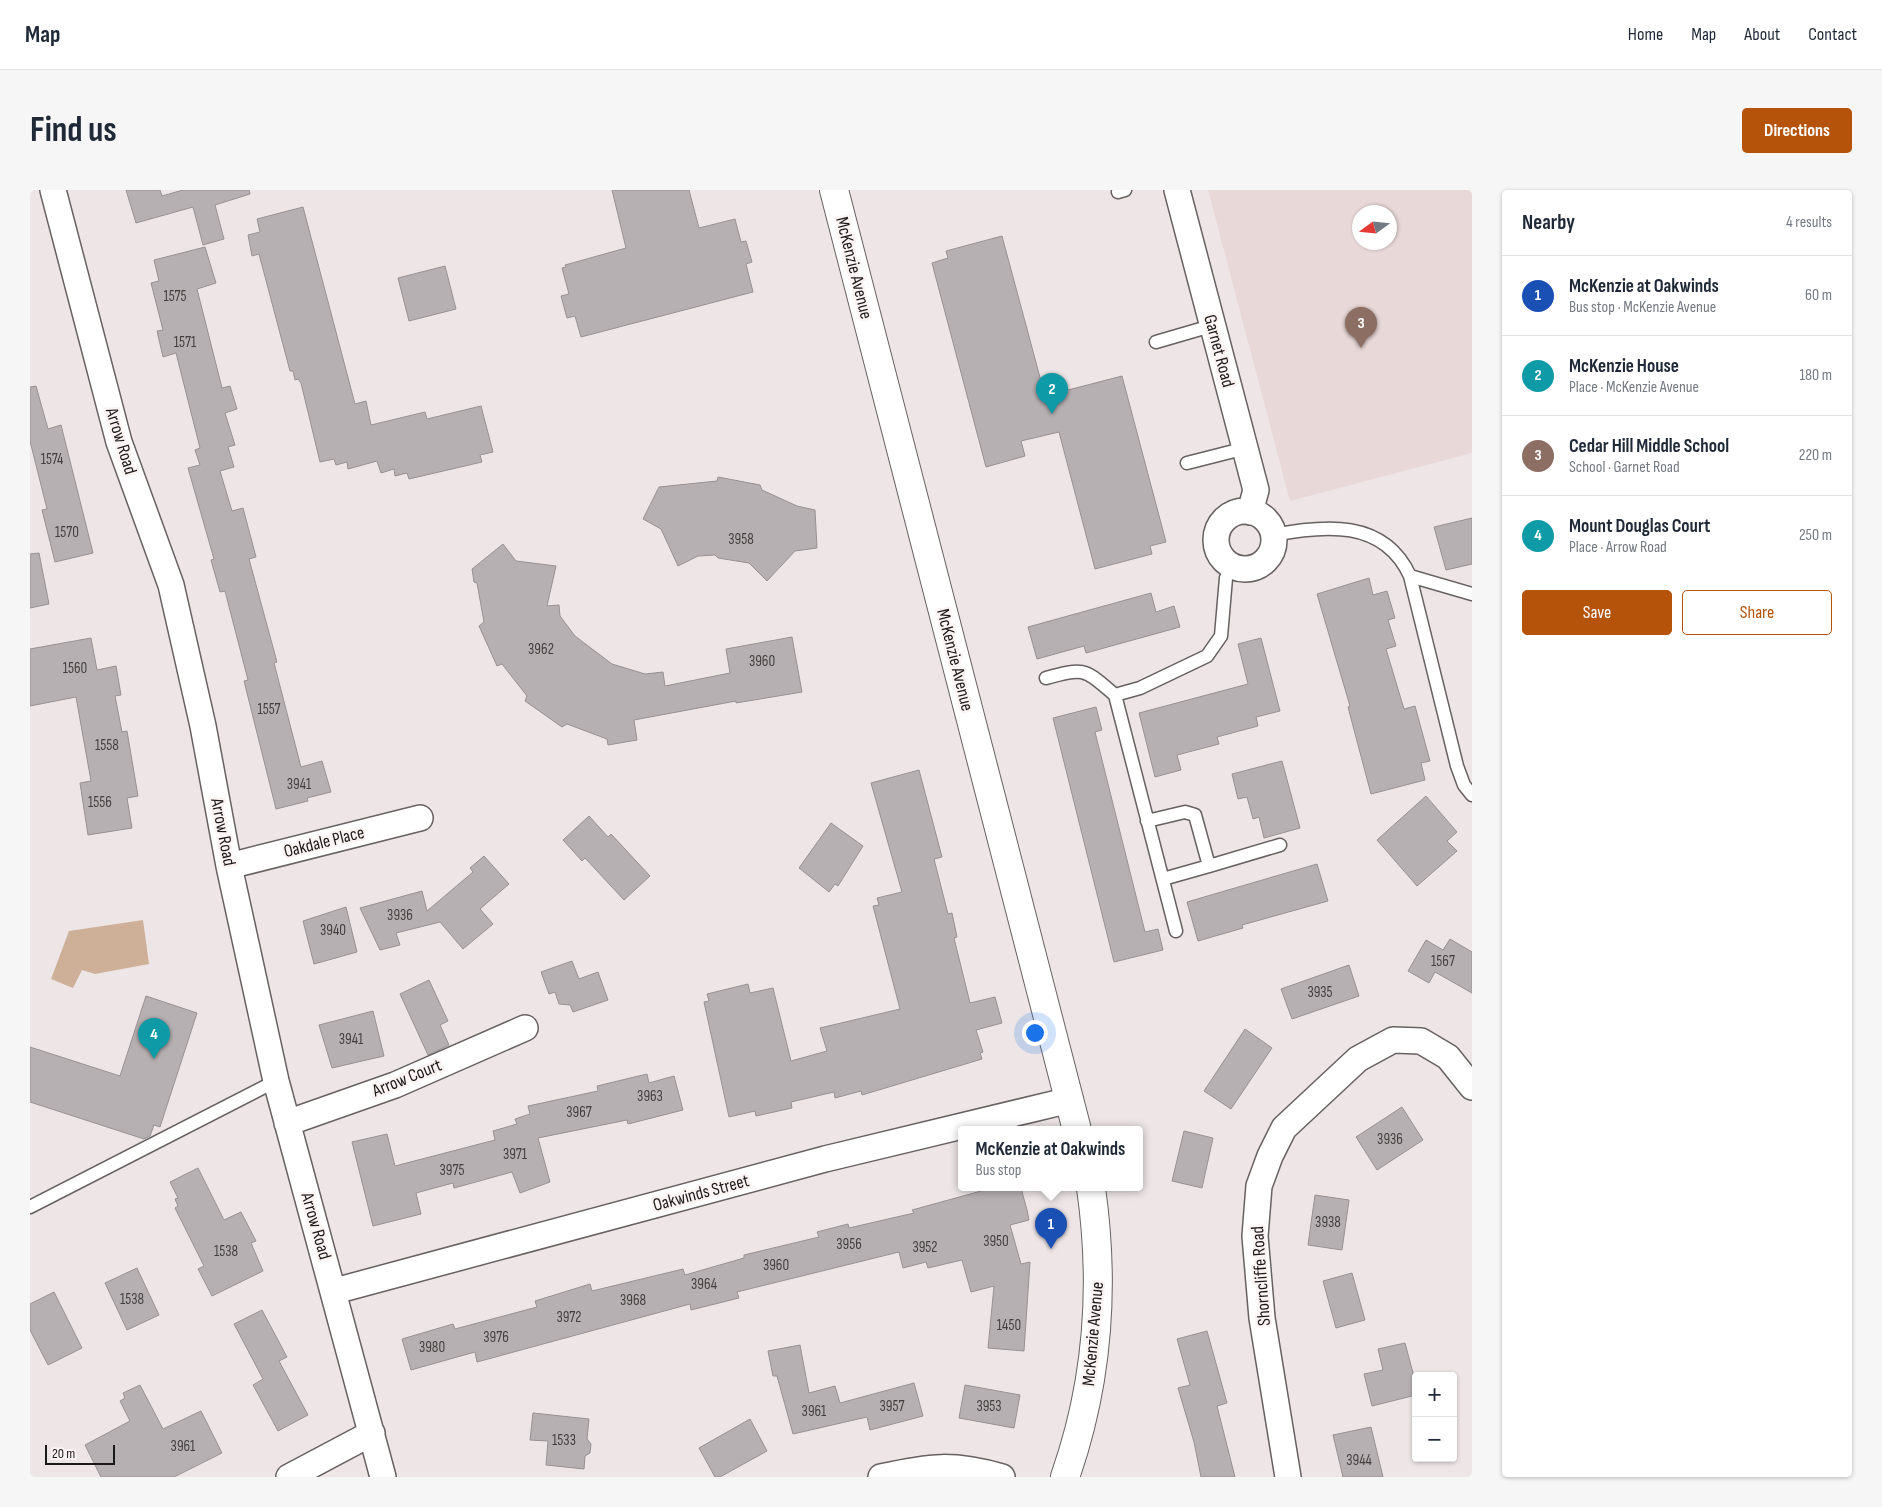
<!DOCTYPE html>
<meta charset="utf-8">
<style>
:root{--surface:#fff;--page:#f6f6f7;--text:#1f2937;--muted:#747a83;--line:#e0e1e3;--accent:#b45309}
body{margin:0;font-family:"Sofia Sans Condensed",sans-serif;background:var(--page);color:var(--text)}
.controls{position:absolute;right:15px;bottom:15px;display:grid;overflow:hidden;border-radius:5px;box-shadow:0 1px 4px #0004}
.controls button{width:45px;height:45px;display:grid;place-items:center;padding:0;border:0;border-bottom:1px solid var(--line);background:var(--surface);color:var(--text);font:25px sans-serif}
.compass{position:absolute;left:1322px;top:15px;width:45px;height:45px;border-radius:50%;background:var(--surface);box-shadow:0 1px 4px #0004;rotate:255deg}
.scale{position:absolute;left:15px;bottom:12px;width:70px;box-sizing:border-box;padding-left:5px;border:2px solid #1c1919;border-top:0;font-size:14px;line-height:18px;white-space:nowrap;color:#1c1919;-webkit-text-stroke:4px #fbf4f3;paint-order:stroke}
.you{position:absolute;left:1004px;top:842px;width:18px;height:18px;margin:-12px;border:4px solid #fff;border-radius:50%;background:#1a73e8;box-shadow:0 0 0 8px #1a73e833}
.badge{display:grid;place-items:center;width:32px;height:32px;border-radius:50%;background:var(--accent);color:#fff;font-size:16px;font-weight:700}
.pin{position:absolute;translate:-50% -41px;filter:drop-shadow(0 1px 2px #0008)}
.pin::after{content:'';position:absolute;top:26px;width:18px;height:15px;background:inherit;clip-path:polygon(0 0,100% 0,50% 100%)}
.popup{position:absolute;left:928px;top:936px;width:185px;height:65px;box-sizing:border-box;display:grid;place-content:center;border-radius:5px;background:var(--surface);filter:drop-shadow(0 1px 4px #0005);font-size:16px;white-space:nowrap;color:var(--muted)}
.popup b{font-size:19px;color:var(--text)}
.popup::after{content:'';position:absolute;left:50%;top:100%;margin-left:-10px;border:10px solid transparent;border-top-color:var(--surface)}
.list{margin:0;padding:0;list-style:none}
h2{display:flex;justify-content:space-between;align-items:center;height:65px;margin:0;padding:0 20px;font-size:21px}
h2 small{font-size:16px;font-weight:400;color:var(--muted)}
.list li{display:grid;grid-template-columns:32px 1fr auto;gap:15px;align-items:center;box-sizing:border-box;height:80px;padding:0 20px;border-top:1px solid var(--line)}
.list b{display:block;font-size:19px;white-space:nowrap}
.list p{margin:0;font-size:16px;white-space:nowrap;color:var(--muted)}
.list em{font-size:16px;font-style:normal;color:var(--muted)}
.actions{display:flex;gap:10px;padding:15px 20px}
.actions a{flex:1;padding:11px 0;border:1px solid var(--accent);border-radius:5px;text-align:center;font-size:18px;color:var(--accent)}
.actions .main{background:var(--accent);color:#fff}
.map{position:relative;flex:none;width:1442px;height:1287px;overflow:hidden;border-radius:5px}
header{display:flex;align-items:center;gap:30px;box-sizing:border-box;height:70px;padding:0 25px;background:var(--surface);border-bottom:1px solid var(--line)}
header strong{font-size:24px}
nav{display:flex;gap:28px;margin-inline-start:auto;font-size:18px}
.intro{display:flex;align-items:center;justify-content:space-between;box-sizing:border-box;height:120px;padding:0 30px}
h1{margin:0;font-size:35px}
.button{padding:12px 22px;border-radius:5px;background:var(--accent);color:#fff;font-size:18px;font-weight:700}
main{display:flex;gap:30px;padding:0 30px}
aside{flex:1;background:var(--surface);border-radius:5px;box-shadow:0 1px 4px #0004}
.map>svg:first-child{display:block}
.built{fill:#e8d8d7;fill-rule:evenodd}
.green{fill:#ceb098}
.building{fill:#b7b0b2;stroke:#989193}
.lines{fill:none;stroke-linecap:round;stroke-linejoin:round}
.service-casing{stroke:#686161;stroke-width:15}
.minor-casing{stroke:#686161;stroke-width:28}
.secondary-casing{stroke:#686161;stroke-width:30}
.service{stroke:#fff;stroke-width:12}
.minor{stroke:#fff;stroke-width:25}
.secondary{stroke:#fff;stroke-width:28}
.labels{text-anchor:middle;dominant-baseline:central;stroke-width:5;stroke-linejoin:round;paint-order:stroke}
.number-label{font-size:15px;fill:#433f3f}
.street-label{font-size:18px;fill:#1c1919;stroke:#fbf4f3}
</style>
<header>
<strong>Map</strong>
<nav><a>Home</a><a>Map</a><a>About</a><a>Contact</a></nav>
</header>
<div class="intro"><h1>Find us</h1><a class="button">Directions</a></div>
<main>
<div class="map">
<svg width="1442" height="1287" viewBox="0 0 1442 1287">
<rect width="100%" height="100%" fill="#eee6e6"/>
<path class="built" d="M 1178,0 L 1442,0 L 1442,263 L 1260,311 ZM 1330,22 L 1360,22 L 1360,52 L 1330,52 Z"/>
<path class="green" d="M 113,730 L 119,774 L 65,784 L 52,780 L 43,798 L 21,789 L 39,741 Z"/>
<path class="building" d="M 96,0 L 130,0 L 132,6 L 153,0 L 219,0 L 220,4 L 185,15 L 194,49 L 173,55 L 163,17 L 106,33 Z
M 582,0 L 659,0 L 669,38 L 705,29 L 711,52 L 716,51 L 722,72 L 716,74 L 723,102 L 551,147 L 545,126 L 537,128 L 531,106 L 539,104 L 532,78 L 536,77 L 535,75 L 596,58 Z
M 273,17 L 325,214 L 336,211 L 341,235 L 395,222 L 397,229 L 451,216 L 463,262 L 450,265 L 452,272 L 379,289 L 377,283 L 365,286 L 364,279 L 351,283 L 347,271 L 318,279 L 317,272 L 306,275 L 304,269 L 290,272 L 271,193 L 268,189 L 265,190 L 263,181 L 260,181 L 229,64 L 222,66 L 218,45 L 230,42 L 227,29 Z
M 972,46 L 1015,206 L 1092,186 L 1136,352 L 1120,356 L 1122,364 L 1065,379 L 1029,242 L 991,251 L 995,266 L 956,277 L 902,73 L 918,68 L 916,61 Z
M 175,57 L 186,93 L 167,99 L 192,198 L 200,196 L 207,219 L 195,223 L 205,255 L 198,257 L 204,277 L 190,281 L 202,321 L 213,318 L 226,367 L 219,369 L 247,472 L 244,473 L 271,577 L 292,571 L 301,602 L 277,608 L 278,611 L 246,619 L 214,491 L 218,490 L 195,401 L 190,402 L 181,370 L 184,369 L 158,278 L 170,275 L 165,260 L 170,258 L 146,163 L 133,167 L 127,141 L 133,140 L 121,93 L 129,91 L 124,70 Z
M 415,76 L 426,119 L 379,131 L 368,88 Z
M 6,196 L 18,239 L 31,235 L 63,363 L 25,372 L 12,320 L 17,319 L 0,251 L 0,197 Z
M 688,287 L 730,295 L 732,300 L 767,316 L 785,320 L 787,358 L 765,361 L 737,391 L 719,373 L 688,368 L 685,365 L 668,366 L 648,376 L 631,339 L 613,329 L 629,297 L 687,291 Z
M 1442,328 L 1442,374 L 1416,380 L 1404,337 Z
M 473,354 L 486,371 L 526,376 L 517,416 L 529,415 L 530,426 L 545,446 L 582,474 L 615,484 L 633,482 L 635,496 L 700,483 L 696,459 L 762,447 L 772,502 L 706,513 L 706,511 L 604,530 L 607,550 L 578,555 L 577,549 L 537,534 L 532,537 L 495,511 L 497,506 L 472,474 L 467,476 L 449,436 L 454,432 L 447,393 L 444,392 L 442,379 Z
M 9,363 L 19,414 L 0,418 L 0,364 Z
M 1339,388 L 1343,405 L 1357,401 L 1365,428 L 1358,430 L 1366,456 L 1356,459 L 1374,519 L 1385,516 L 1400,571 L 1391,573 L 1395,590 L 1341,604 L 1318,517 L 1320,516 L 1287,404 Z
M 1121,403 L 1126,422 L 1144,416 L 1150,437 L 1056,463 L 1054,456 L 1007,469 L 998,437 Z
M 61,448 L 67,480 L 86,476 L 91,505 L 85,506 L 92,542 L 97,541 L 108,606 L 97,608 L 102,638 L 58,645 L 50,593 L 61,591 L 46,507 L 0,516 L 0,459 Z
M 1231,448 L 1250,521 L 1226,527 L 1228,536 L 1187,547 L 1189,554 L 1147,565 L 1151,580 L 1125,587 L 1109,523 L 1218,494 L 1208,454 Z
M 1066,517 L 1072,540 L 1065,542 L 1115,742 L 1128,739 L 1133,760 L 1084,772 L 1023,528 Z
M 1252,571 L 1270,638 L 1234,648 L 1229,627 L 1223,629 L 1217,607 L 1208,609 L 1202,584 Z
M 889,580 L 912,667 L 904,669 L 918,724 L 922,723 L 927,747 L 924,748 L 940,813 L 965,807 L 972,833 L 946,840 L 953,862 L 950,863 L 952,869 L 832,905 L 831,901 L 805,908 L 804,902 L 761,912 L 762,918 L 726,926 L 725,921 L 699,927 L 674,812 L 679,811 L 677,804 L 718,794 L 720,803 L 743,798 L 761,871 L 797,861 L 790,838 L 870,819 L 843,716 L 849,715 L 847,708 L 872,702 L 841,593 Z
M 1396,606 L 1427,642 L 1417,651 L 1427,661 L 1387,696 L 1347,650 Z
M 559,626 L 578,647 L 581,644 L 620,686 L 594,710 L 555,668 L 552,671 L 533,650 Z
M 801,633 L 833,656 L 808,696 L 805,694 L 799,702 L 769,678 Z
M 454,666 L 479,694 L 450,719 L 463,734 L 433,759 L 410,732 L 366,743 L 370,755 L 350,760 L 330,718 L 392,701 L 397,721 L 443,682 L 440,678 Z
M 1287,674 L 1298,711 L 1212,735 L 1213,738 L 1168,751 L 1157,712 Z
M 316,717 L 327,762 L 284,774 L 273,731 Z
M 1420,749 L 1442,762 L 1442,803 L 1405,782 L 1399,793 L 1378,781 L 1396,750 L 1413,760 Z
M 542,771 L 549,789 L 568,782 L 578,810 L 543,822 L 540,815 L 529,814 L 525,802 L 519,804 L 511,782 Z
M 1319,775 L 1329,806 L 1262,829 L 1251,799 Z
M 399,790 L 418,831 L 410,835 L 419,855 L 398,865 L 370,804 Z
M 116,806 L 167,823 L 130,937 L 124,935 L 120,946 L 114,949 L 0,912 L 0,857 L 90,886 Z
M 343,821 L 354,866 L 302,878 L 289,835 Z
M 1215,839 L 1242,858 L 1201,919 L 1174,901 Z
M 617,884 L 619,893 L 644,886 L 653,920 L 598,934 L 597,930 L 508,948 L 520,992 L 490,1003 L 482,982 L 424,998 L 423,993 L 386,1003 L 391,1024 L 343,1036 L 322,952 L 357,944 L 365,976 L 465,950 L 463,941 L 487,934 L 485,929 L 500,924 L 498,916 L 568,901 L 567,896 Z
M 1372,917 L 1393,950 L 1347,980 L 1326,947 Z
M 1154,941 L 1183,948 L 1172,998 L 1142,991 Z
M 168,978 L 194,1030 L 211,1022 L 226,1051 L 221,1053 L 233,1081 L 182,1106 L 168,1079 L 174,1076 L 145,1018 L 148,1016 L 145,1009 L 148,1008 L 140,992 Z
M 962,998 L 991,998 L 997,1020 L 999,1030 L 980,1035 L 991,1074 L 1000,1072 L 994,1161 L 958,1158 L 964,1096 L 941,1102 L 932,1070 L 898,1078 L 896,1072 L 873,1078 L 869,1062 L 707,1102 L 709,1108 L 661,1120 L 660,1114 L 447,1172 L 445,1162 L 381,1180 L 372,1149 L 423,1134 L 425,1139 L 507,1117 L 505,1111 L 560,1094 L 562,1101 L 653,1079 L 655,1085 L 714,1068 L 714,1065 L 789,1047 L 787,1042 L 818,1034 L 819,1038 L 884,1023 L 882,1020 Z
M 1285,1005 L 1319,1010 L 1312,1060 L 1278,1055 Z
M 107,1078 L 129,1125 L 97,1140 L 75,1093 Z
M 1322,1083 L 1335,1130 L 1306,1138 L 1293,1091 Z
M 24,1102 L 52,1158 L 18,1175 L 0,1140 L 0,1114 Z
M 232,1120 L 257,1167 L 249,1171 L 278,1225 L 248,1241 L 223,1195 L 233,1189 L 204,1134 Z
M 1177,1141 L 1197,1213 L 1187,1216 L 1205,1287 L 1171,1287 L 1164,1252 L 1148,1198 L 1160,1195 L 1147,1149 Z
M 1375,1153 L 1386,1194 L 1386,1205 L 1342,1216 L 1334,1184 L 1353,1180 L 1348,1159 Z
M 770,1155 L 779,1203 L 805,1196 L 810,1213 L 884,1193 L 893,1226 L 840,1240 L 837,1227 L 763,1244 L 747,1186 L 743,1186 L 738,1161 Z
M 110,1195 L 133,1239 L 171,1221 L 192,1263 L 144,1287 L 71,1287 L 55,1255 L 100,1231 L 90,1211 L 95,1208 L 93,1203 Z
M 935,1195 L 990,1205 L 984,1238 L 929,1228 Z
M 503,1223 L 559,1229 L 557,1249 L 561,1254 L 560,1263 L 555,1266 L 554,1279 L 516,1275 L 518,1251 L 500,1250 Z
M 720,1229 L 737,1261 L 690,1287 L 685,1287 L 669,1258 Z
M 1341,1237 L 1353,1287 L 1313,1287 L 1303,1245 Z"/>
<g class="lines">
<g class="service-casing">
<path id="service" d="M 1088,2 L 1095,0
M 1126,152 L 1181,136
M 1157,273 L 1216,258
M 1243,345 C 1294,335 1354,329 1380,386 L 1427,576 L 1434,595 L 1442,605
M 1380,386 L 1442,404
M 1016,488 C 1056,477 1054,479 1085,505
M 1117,631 L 1155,622 L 1165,625 L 1179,676 L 1133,689
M 1179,676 L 1250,655
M 1146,741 L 1085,505 L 1110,498 L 1177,466 L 1191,446 L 1196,388 L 1202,376
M 0,1017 L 246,891"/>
</g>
<g class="minor-casing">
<path id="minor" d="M 23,0 L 89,252 L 141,395 L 173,536 L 199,676 L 246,891 L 353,1287
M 1147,0 L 1226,300 L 1220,322
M1186 350a29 29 0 1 1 58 0a29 29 0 1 1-58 0Z
M 199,676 L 390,628
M 257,933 L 365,895 L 495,838
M 305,1101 L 795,969 L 1040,910
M 259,1287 L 342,1243
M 851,1287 C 900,1276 923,1273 972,1287
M 1258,1287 L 1232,1128 L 1225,1046 L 1229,996 L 1240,966 L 1254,938 L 1328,869 L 1363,850 L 1391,851 L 1418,867 L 1442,897"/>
</g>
<g class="secondary-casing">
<path id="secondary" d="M 804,0 L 1047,940
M 1035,1287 C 1068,1193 1075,1096 1061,998"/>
</g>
<use href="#service" class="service"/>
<use href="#minor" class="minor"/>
<use href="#secondary" class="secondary"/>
</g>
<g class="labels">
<g class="number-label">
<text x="145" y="106">1575</text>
<text x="155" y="152">1571</text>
<text x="22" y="269">1574</text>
<text x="37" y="342">1570</text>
<text x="711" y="349">3958</text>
<text x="511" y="459">3962</text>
<text x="732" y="471">3960</text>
<text x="45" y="478">1560</text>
<text x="239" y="519">1557</text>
<text x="77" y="555">1558</text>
<text x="269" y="594">3941</text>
<text x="70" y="612">1556</text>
<text x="370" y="725">3936</text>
<text x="303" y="740">3940</text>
<text x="1413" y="771">1567</text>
<text x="1290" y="802">3935</text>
<text x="321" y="849">3941</text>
<text x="620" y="906">3963</text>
<text x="549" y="922">3967</text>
<text x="1360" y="949">3936</text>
<text x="485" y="964">3971</text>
<text x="422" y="980">3975</text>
<text x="1298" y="1032">3938</text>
<text x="966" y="1051">3950</text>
<text x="819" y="1054">3956</text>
<text x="895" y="1057">3952</text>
<text x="196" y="1061">1538</text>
<text x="746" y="1075">3960</text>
<text x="674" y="1094">3964</text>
<text x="102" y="1109">1538</text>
<text x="603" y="1110">3968</text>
<text x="539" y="1127">3972</text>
<text x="979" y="1135">1450</text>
<text x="466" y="1147">3976</text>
<text x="402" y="1157">3980</text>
<text x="862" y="1216">3957</text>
<text x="959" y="1216">3953</text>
<text x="784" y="1221">3961</text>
<text x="534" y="1250">1533</text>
<text x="153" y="1256">3961</text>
<text x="1329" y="1270">3944</text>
</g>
<g class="street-label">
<text transform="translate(824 78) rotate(76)">McKenzie Avenue</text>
<text transform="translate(1189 161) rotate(75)">Garnet Road</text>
<text transform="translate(91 251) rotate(73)">Arrow Road</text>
<text transform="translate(925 470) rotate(76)">McKenzie Avenue</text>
<text transform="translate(193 642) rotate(79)">Arrow Road</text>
<text transform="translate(294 652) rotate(-14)">Oakdale Place</text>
<text transform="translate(377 888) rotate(-22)">Arrow Court</text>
<text transform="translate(671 1003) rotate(-15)">Oakwinds Street</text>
<text transform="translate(286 1036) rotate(74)">Arrow Road</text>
<text transform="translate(1231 1086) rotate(-94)">Shorncliffe Road</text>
<text transform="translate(1063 1144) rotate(-85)">McKenzie Avenue</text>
</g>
</g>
</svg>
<div class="controls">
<button>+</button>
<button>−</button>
</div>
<svg class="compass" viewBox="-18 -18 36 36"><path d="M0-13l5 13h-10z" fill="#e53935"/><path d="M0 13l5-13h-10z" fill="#747a83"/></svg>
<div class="scale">20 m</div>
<div class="you"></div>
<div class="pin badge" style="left:1021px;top:1059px;background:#1a4fb4">1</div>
<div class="popup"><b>McKenzie at Oakwinds</b>Bus stop</div>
<div class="pin badge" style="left:1022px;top:224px;background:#0f9aa8">2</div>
<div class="pin badge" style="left:1331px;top:158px;background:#8d6e63">3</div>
<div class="pin badge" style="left:124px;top:869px;background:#0f9aa8">4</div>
</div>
<aside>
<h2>Nearby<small>4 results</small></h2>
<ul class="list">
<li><span class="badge" style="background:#1a4fb4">1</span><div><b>McKenzie at Oakwinds</b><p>Bus stop · McKenzie Avenue</p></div><em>60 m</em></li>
<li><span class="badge" style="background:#0f9aa8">2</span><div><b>McKenzie House</b><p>Place · McKenzie Avenue</p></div><em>180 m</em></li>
<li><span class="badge" style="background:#8d6e63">3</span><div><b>Cedar Hill Middle School</b><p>School · Garnet Road</p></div><em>220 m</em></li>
<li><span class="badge" style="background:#0f9aa8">4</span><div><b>Mount Douglas Court</b><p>Place · Arrow Road</p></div><em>250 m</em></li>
</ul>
<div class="actions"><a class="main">Save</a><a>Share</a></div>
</aside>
</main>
